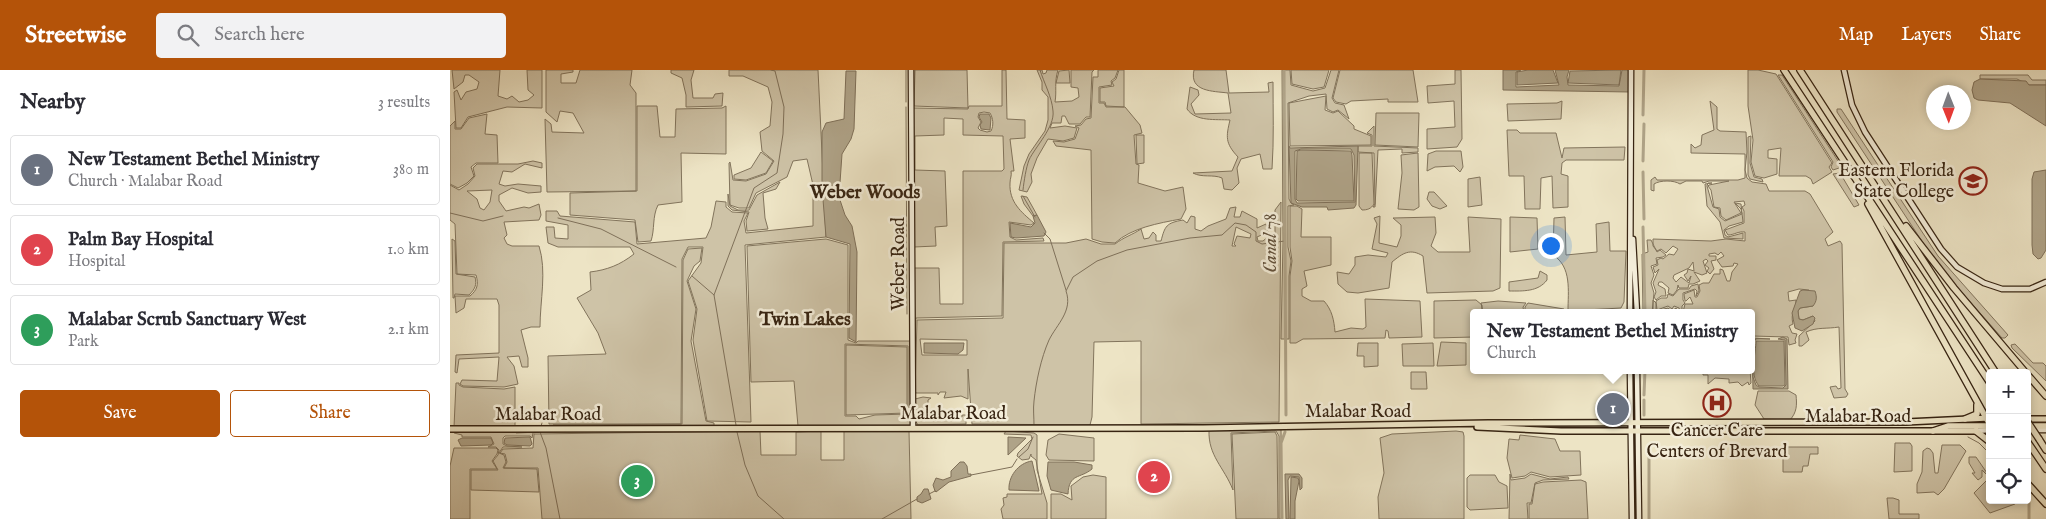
<!DOCTYPE html>
<meta charset="utf-8">
<style>
:root{--surface:#fff;--page:#f2f2f3;--text:#2b2b33;--muted:#7c7c81;--line:#e1e1e2;--accent:#b45309}
body{margin:0;font-family:"IM FELL English",serif;background:var(--page);color:var(--text)}
.controls{position:absolute;right:15px;bottom:15px;display:grid;overflow:hidden;border-radius:5px;box-shadow:0 2px 8px #0003}
.controls button{width:45px;height:45px;display:grid;place-items:center;padding:0;border:0;border-bottom:1px solid var(--line);background:var(--surface);color:var(--text);font:25px sans-serif}
.compass{position:absolute;left:1476px;top:15px;width:45px;height:45px;border-radius:50%;background:var(--surface);box-shadow:0 2px 8px #0003;rotate:179deg}
.you{position:absolute;left:1100px;top:175px;width:18px;height:18px;margin:-12px;border:4px solid #fff;border-radius:50%;background:#1a73e8;box-shadow:0 0 0 8px #1a73e833}
.badge{display:grid;place-items:center;width:32px;height:32px;border-radius:50%;background:var(--accent);color:#fff;font-size:16px;font-weight:700}
.pin{position:absolute;translate:-50% -50%;border:2px solid #fff;box-shadow:0 1px 5px #0006}
.popup{position:absolute;left:1020px;top:239px;width:285px;height:65px;box-sizing:border-box;display:grid;place-content:center;border-radius:5px;background:var(--surface);filter:drop-shadow(0 1px 4px #0005);font-size:16px;white-space:nowrap;color:var(--muted)}
.popup b{font-size:19px;color:var(--text)}
.popup::after{content:'';position:absolute;left:50%;top:100%;margin-left:-10px;border:10px solid transparent;border-top-color:var(--surface)}
.list{margin:0;padding:0;list-style:none}
h2{display:flex;justify-content:space-between;align-items:center;height:65px;margin:0;padding:0 20px;font-size:21px}
h2 small{font-size:16px;font-weight:400;color:var(--muted)}
.list li{display:grid;grid-template-columns:32px 1fr auto;gap:15px;align-items:center;box-sizing:border-box;height:70px;margin:0 10px 10px;padding:0 10px;border:1px solid var(--line);border-radius:5px}
.list b{display:block;font-size:19px;white-space:nowrap}
.list p{margin:0;font-size:16px;white-space:nowrap;color:var(--muted)}
.list em{font-size:16px;font-style:normal;color:var(--muted)}
.actions{display:flex;gap:10px;padding:15px 20px}
.actions a{flex:1;padding:11px 0;border:1px solid var(--accent);border-radius:5px;text-align:center;font-size:18px;color:var(--accent)}
.actions .main{background:var(--accent);color:#fff}
.icon{flex:none;width:28px;height:28px;fill:none;stroke:currentColor;stroke-width:2;stroke-linecap:round;stroke-linejoin:round}
.map{position:relative;flex:none;width:1596px;height:449px;overflow:hidden}
header{display:flex;align-items:center;gap:30px;box-sizing:border-box;height:70px;padding:0 25px;background:var(--accent);color:#fff}
header strong{font-size:24px}
nav{display:flex;gap:28px;margin-inline-start:auto;font-size:18px}
.search{width:350px;height:45px;background:var(--page);display:flex;align-items:center;gap:12px;box-sizing:border-box;padding:0 18px;border-radius:5px;color:var(--muted);font-size:19px}
main{display:flex}
aside{flex:1;background:var(--surface)}
.map>svg:first-child{display:block}
.green{fill:#cec3a7;stroke:#82745c;fill-rule:evenodd}
.water{fill:#afa388;stroke:#7f7059;fill-rule:evenodd}
.lines{fill:none;stroke-linecap:round;stroke-linejoin:round}
.stream{stroke:#7f7059;stroke-width:1}
.canal{stroke:#afa388;stroke-width:3}
.secondary-casing{stroke:#372412;stroke-width:7}
.primary-casing{stroke:#372412;stroke-width:8}
.highway-casing{stroke:#372412;stroke-width:8}
.secondary{stroke:#f3edd9;stroke-width:4.5}
.primary{stroke:#ede4c5;stroke-width:5}
.highway{stroke:#ede4c5;stroke-width:5.5}
.highway-bridge-casing{stroke:#372412;stroke-width:8;stroke-linecap:butt}
.highway-bridge{stroke:#ede4c5;stroke-width:5.5}
.labels{text-anchor:middle;dominant-baseline:central;stroke-width:5;stroke-linejoin:round;paint-order:stroke}
.poi-label{font-size:18px;fill:#372412;stroke:#f3edd9;text-anchor:end}
.street-label{font-size:18px;fill:#372412;stroke:#f3edd9}
.neighbourhood-label{font-size:19px;font-weight:bold;fill:#372412;stroke:#f3edd9}
.water-label{font-size:19px;font-style:italic;fill:#61503b;stroke:#f3edd9}
</style>
<header>
<strong>Streetwise</strong>
<div class="search"><svg class="icon" aria-label="search" viewBox="0 0 24 24"><circle cx="10" cy="10" r="6"/><path d="M15 15l6 6"/></svg>Search here</div>
<nav><a>Map</a><a>Layers</a><a>Share</a></nav>
</header>
<main>
<aside>
<h2>Nearby<small>3 results</small></h2>
<ul class="list">
<li><span class="badge" style="background:#6b7280">1</span><div><b>New Testament Bethel Ministry</b><p>Church · Malabar Road</p></div><em>380 m</em></li>
<li><span class="badge" style="background:#e0444e">2</span><div><b>Palm Bay Hospital</b><p>Hospital</p></div><em>1.0 km</em></li>
<li><span class="badge" style="background:#2e9e5b">3</span><div><b>Malabar Scrub Sanctuary West</b><p>Park</p></div><em>2.1 km</em></li>
</ul>
<div class="actions"><a class="main">Save</a><a>Share</a></div>
</aside>
<div class="map">
<svg width="1596" height="449" viewBox="0 0 1596 449">
<rect width="100%" height="100%" fill="#ede4c5"/>
<filter id="stains"><feTurbulence type="fractalNoise" baseFrequency=".004" numOctaves="4"/><feColorMatrix values="0 0 0 0 .2 0 0 0 0 .09 0 0 0 0 .02 0 0 0 .5 -.17"/></filter>
<radialGradient id="worn" r=".72"><stop offset=".6" stop-color="#630" stop-opacity="0"/><stop offset="1" stop-color="#630" stop-opacity=".3"/></radialGradient>
<path class="green" d="M 2,0 L 50,0 L 48,26 L 57,29 L 62,26 L 69,32 L 78,30 L 84,25 L 78,20 L 77,0 L 92,0 L 92,38 L 57,37 L 18,47 L 11,58 L 6,58 L 4,22 L 7,20 L 11,30 L 16,22 L 27,19 L 29,12 L 19,5 L 15,5 L 13,12 L 4,19 Z
M 96,0 L 123,0 L 123,2 L 111,4 L 111,13 L 126,13 L 130,0 L 182,0 L 180,15 L 186,23 L 186,121 L 97,122 L 95,49 L 101,54 L 102,62 L 134,63 L 123,43 L 110,41 L 107,52 L 96,42 Z
M 221,0 L 244,0 L 241,10 L 243,28 L 263,28 L 265,24 L 273,23 L 272,36 L 236,37 L 236,25 L 232,8 L 221,3 Z
M 279,0 L 368,0 L 376,167 L 295,175 L 301,352 L 257,351 L 243,270 L 247,239 L 238,211 L 251,193 L 253,177 L 238,177 L 232,189 L 231,354 L 99,354 L 98,286 L 156,284 L 148,263 L 127,228 L 141,220 L 140,202 C 157,200 170,195 184,184 L 180,177 L 108,177 L 98,173 L 96,157 L 104,157 L 105,168 L 118,169 L 118,155 L 96,151 L 96,141 L 107,141 L 110,146 L 185,152 L 187,174 L 256,168 L 261,157 L 266,131 L 276,132 L 276,137 L 282,142 L 298,143 L 294,151 L 296,163 L 363,156 L 363,115 L 357,89 L 343,91 L 337,107 L 306,123 L 299,138 L 289,138 L 280,135 L 279,93 L 280,92 L 283,110 L 296,111 L 316,104 L 324,91 L 312,81 L 310,62 L 320,56 L 322,32 L 318,17 L 293,6 L 279,6 Z
M 465,0 L 517,0 L 518,38 L 464,36 Z
M 552,0 L 556,0 L 557,49 L 575,50 L 575,68 L 560,69 L 564,101 L 561,101 C 562,106 560,108 560,113 C 559,132 571,142 584,153 L 581,155 L 559,152 L 560,167 L 566,170 L 593,168 L 594,171 L 553,172 L 552,246 L 466,248 L 465,268 L 464,198 L 489,198 L 490,234 L 513,234 L 513,101 L 552,101 L 554,99 L 553,66 L 513,65 L 513,49 L 494,48 L 494,65 L 465,66 L 465,100 L 495,101 L 497,156 L 485,157 L 486,176 L 464,177 L 463,38 L 518,39 L 519,36 L 552,36 ZM 534,42 L 540,43 C 543,48 544,55 541,61 L 537,62 L 530,60 L 528,58 L 531,52 L 528,47 L 529,43 Z
M 587,0 L 592,0 L 593,4 L 596,3 L 597,0 L 608,0 C 604,12 607,21 605,32 L 622,31 L 629,27 L 628,18 L 621,17 L 621,0 L 644,0 L 642,2 L 640,47 L 636,47 L 630,54 L 619,54 L 615,46 L 612,46 L 611,53 L 602,53 L 600,58 L 615,56 L 627,58 L 624,68 L 613,71 L 598,69 L 587,88 L 581,104 L 582,112 L 577,122 L 569,120 L 574,96 L 579,84 L 595,61 L 598,50 L 598,27 L 592,20 L 592,12 Z
M 619,0 L 620,13 L 606,13 L 609,1 Z
M 648,0 L 668,0 L 665,8 L 661,11 L 662,15 L 649,17 L 649,33 L 654,33 L 656,37 L 675,37 L 690,55 L 692,63 L 684,65 L 686,94 L 689,95 L 688,113 L 715,121 L 733,117 L 736,139 L 731,149 C 709,153 681,158 665,173 L 652,172 L 642,169 L 641,80 L 606,76 L 603,71 L 614,72 L 625,69 L 629,58 L 625,56 L 631,55 L 636,49 L 641,48 L 643,7 L 648,7 Z
M 669,0 L 674,0 L 674,37 L 656,36 L 655,32 L 650,32 L 650,18 L 664,16 L 662,12 L 666,9 Z
M 744,0 L 776,0 L 779,23 L 819,22 L 818,13 L 823,12 C 823,41 824,70 822,99 L 813,99 L 810,84 L 791,89 L 787,98 L 789,113 L 782,120 L 774,119 L 772,108 C 763,104 752,108 743,103 L 782,101 L 788,87 C 775,73 776,67 780,50 C 766,49 746,52 737,39 L 740,17 L 748,20 L 749,25 L 741,34 L 745,44 L 781,43 L 778,23 C 763,21 739,22 744,0 Z
M 832,0 L 840,0 L 841,15 L 863,21 L 875,18 L 881,0 L 889,0 L 882,28 L 885,33 L 894,35 L 899,49 L 888,40 L 883,42 L 877,39 L 876,24 L 859,26 L 838,33 L 839,129 L 841,133 L 844,135 L 838,136 L 838,177 L 841,191 L 839,206 L 839,269 L 831,269 L 833,172 Z
M 841,0 L 879,0 L 874,17 L 863,19 L 842,14 Z
M 890,0 L 963,0 L 968,32 L 938,32 L 938,29 L 901,31 L 896,34 L 886,32 L 883,28 Z
M 1005,0 L 1011,0 L 1012,69 L 1007,77 L 977,79 L 977,59 L 1005,57 L 1004,31 L 978,33 L 977,16 L 1005,14 Z
M 1298,0 L 1308,0 L 1326,4 L 1382,93 L 1379,97 L 1382,102 L 1363,114 L 1361,109 L 1356,106 L 1329,106 L 1331,78 L 1318,80 L 1318,88 L 1327,89 L 1327,104 L 1314,108 L 1305,106 L 1301,92 L 1303,70 L 1298,36 Z
M 1328,5 L 1332,5 L 1392,97 L 1383,100 L 1381,97 L 1383,92 Z
M 1530,5 L 1578,5 L 1582,10 L 1596,10 L 1596,15 L 1579,15 L 1567,9 L 1530,9 Z
M 876,26 L 875,40 L 883,43 L 888,41 L 904,56 L 904,59 L 921,66 L 921,75 L 840,76 L 839,33 Z
M 1112,31 L 1111,49 L 1058,51 L 1057,34 L 1107,33 Z
M 1260,31 L 1267,37 L 1267,59 L 1270,61 L 1296,62 L 1297,82 L 1295,100 L 1297,108 L 1302,112 L 1316,114 L 1319,121 L 1355,121 L 1360,124 L 1383,162 L 1375,169 L 1378,176 L 1390,171 L 1392,174 L 1395,319 L 1398,324 L 1396,327 L 1384,328 L 1380,317 L 1386,316 L 1388,319 L 1391,318 L 1389,257 C 1377,259 1367,257 1356,262 L 1359,270 L 1352,276 L 1349,276 L 1349,266 L 1365,251 L 1363,246 L 1353,250 L 1349,249 L 1348,241 L 1350,238 L 1363,236 L 1359,220 L 1349,219 L 1338,222 L 1339,231 L 1346,230 C 1346,240 1340,242 1343,254 L 1339,256 L 1342,263 L 1347,264 L 1345,270 L 1346,273 L 1339,275 L 1338,267 L 1302,266 L 1302,243 L 1233,242 L 1235,234 L 1243,234 L 1240,227 L 1236,231 L 1235,231 L 1234,224 L 1244,220 L 1245,227 L 1247,227 L 1250,221 L 1249,215 L 1253,213 L 1259,213 L 1264,204 L 1270,204 L 1270,199 L 1273,200 L 1277,211 L 1280,211 L 1282,202 L 1288,194 L 1284,193 L 1283,196 L 1272,197 L 1267,190 L 1274,186 L 1271,182 L 1268,185 L 1265,183 L 1259,184 L 1259,186 L 1266,186 L 1266,190 L 1261,191 L 1264,199 L 1260,204 L 1257,201 L 1259,198 L 1255,195 L 1258,191 L 1256,189 L 1253,191 L 1257,203 L 1252,205 L 1244,202 L 1250,211 L 1243,214 L 1239,214 L 1238,218 L 1229,218 L 1228,215 L 1227,220 L 1223,225 L 1218,223 L 1219,218 L 1212,212 L 1209,212 L 1208,215 L 1215,219 L 1216,226 L 1211,226 L 1206,230 L 1204,227 L 1206,222 L 1203,213 L 1209,199 L 1205,203 L 1203,197 L 1208,195 L 1207,190 L 1211,188 L 1213,189 L 1219,184 L 1224,185 L 1228,179 L 1223,176 L 1216,183 L 1211,179 L 1207,181 L 1203,176 L 1203,169 L 1261,171 L 1276,169 L 1295,171 L 1295,162 C 1288,161 1284,165 1278,165 L 1275,160 L 1294,153 L 1294,141 L 1292,137 L 1295,135 L 1294,131 L 1284,132 L 1291,143 L 1276,150 L 1271,146 L 1270,138 L 1264,137 L 1261,120 L 1258,116 L 1259,115 L 1279,111 L 1259,111 L 1253,113 L 1252,111 L 1236,111 L 1230,114 C 1224,110 1210,110 1204,114 L 1204,121 L 1201,120 L 1201,110 L 1205,107 L 1207,110 L 1288,110 L 1295,108 L 1295,84 L 1241,83 L 1241,74 L 1245,78 L 1251,75 L 1252,65 L 1264,60 ZM 1243,192 L 1244,201 L 1238,199 L 1237,203 L 1234,205 L 1238,211 L 1241,206 L 1239,213 L 1231,207 L 1226,212 L 1223,208 L 1224,205 L 1239,198 Z
M 187,36 L 207,36 L 210,67 L 225,67 L 226,39 L 272,38 L 276,36 L 276,84 L 231,83 L 232,132 L 208,135 C 202,147 205,159 201,171 L 188,172 L 185,150 L 120,145 L 120,123 L 187,121 Z
M 1387,39 L 1391,39 L 1488,186 L 1558,265 L 1555,268 L 1552,268 L 1487,194 L 1387,42 Z
M 926,43 L 969,43 L 968,77 L 925,75 Z
M 37,44 L 35,64 L 47,65 L 48,93 L 26,93 L 21,97 L 24,106 L 17,113 L 8,118 L 0,114 L 0,56 L 5,51 L 5,59 L 11,59 L 19,48 Z
M 924,56 L 924,76 L 968,78 L 968,82 L 952,83 L 952,79 L 928,80 L 925,137 L 923,137 L 925,134 L 924,83 L 908,82 L 908,76 L 922,76 L 922,65 L 917,63 Z
M 1057,60 L 1067,60 L 1070,63 L 1106,63 L 1112,88 L 1114,78 L 1175,77 L 1174,90 L 1116,90 L 1112,93 L 1111,104 L 1118,106 L 1118,137 L 1103,138 L 1102,106 L 1091,108 L 1090,139 L 1075,139 L 1074,106 L 1059,106 Z
M 686,65 L 694,65 L 694,93 L 687,94 Z
M 1301,66 L 1300,93 L 1304,107 L 1312,109 L 1313,112 L 1300,109 L 1298,105 L 1298,67 Z
M 986,81 L 1011,81 L 1013,97 L 1010,102 L 1004,96 L 985,97 L 977,101 L 978,84 Z
M 311,82 L 323,91 L 316,103 L 296,110 L 284,109 L 284,105 L 301,98 Z
M 909,83 L 922,83 L 924,134 C 921,139 917,140 912,140 L 909,136 Z
M 968,83 L 969,137 L 964,140 L 948,139 L 952,103 L 951,85 Z
M 83,91 L 92,93 L 92,98 L 75,94 L 62,102 L 53,101 L 49,114 L 55,116 L 68,114 L 91,116 L 91,122 L 78,123 L 62,118 L 49,125 L 49,131 L 56,141 L 74,137 L 79,138 L 89,134 L 91,145 L 89,150 L 54,152 L 57,165 L 54,168 L 57,174 L 62,176 L 89,176 C 97,201 90,231 90,257 L 81,257 L 71,260 L 78,288 L 78,297 L 72,297 L 69,286 L 57,287 L 64,296 L 68,314 L 54,317 L 13,316 L 10,314 L 12,310 L 47,311 L 49,287 L 9,289 L 7,303 L 5,302 L 6,285 L 49,283 L 49,235 L 47,229 L 16,229 L 14,238 L 6,243 L 5,226 L 20,226 C 27,220 29,215 26,205 L 7,204 L 5,154 L 0,150 L 0,115 L 9,120 L 18,114 L 25,106 L 23,98 L 27,94 L 68,94 ZM 42,120 L 40,132 L 34,140 L 30,138 L 27,129 L 17,121 Z
M 1390,103 L 1409,135 L 1404,137 L 1383,104 Z
M 1030,107 L 1032,135 L 1018,137 L 1018,109 Z
M 330,112 L 326,119 L 313,123 L 315,148 L 318,159 L 297,161 L 296,151 L 299,142 L 282,140 L 278,136 L 278,124 L 280,136 L 288,140 L 299,140 L 307,125 Z
M 1258,113 L 1257,116 L 1263,137 L 1269,139 L 1270,147 L 1275,151 L 1292,144 L 1291,139 L 1285,133 L 1291,134 L 1293,152 L 1279,156 L 1274,160 L 1275,165 L 1278,167 L 1293,163 L 1293,169 L 1274,168 L 1270,152 L 1257,136 L 1255,114 L 1262,113 Z
M 979,122 L 984,122 L 997,136 L 990,139 L 982,136 L 977,129 Z
M 571,126 L 577,127 L 587,145 L 583,146 L 574,134 Z
M 831,132 L 829,352 L 691,354 L 691,271 L 644,272 L 642,347 L 640,355 L 522,354 L 518,299 L 518,329 L 511,326 L 494,328 L 496,322 L 490,322 L 488,325 L 488,323 L 466,323 L 465,321 L 467,250 L 553,248 L 554,173 L 616,173 L 636,169 L 651,174 L 665,174 C 674,167 682,165 691,159 L 694,169 L 699,168 L 703,162 L 706,165 L 706,171 L 711,171 C 715,156 716,153 733,150 L 737,153 L 741,146 L 745,147 L 745,159 L 751,161 L 758,156 L 776,149 L 780,138 L 786,137 L 784,147 L 790,147 L 792,141 L 807,149 L 807,158 L 816,154 L 818,162 L 807,167 L 808,171 L 813,171 L 819,166 L 825,167 L 825,140 ZM 786,157 L 801,164 L 800,168 L 787,166 L 784,174 L 786,176 L 782,176 ZM 470,269 L 517,270 L 517,285 L 472,285 Z
M 840,136 L 847,136 L 852,139 L 851,167 L 881,167 L 881,195 L 854,201 L 857,216 L 852,219 L 852,226 L 861,231 L 874,231 C 882,240 884,250 885,262 L 901,258 L 913,259 L 916,257 L 915,229 L 970,231 L 972,267 L 939,268 L 938,261 L 936,260 L 935,268 L 853,269 L 846,273 L 840,273 L 840,206 L 842,191 L 840,177 Z
M 930,146 L 929,173 L 947,177 L 951,166 L 951,155 L 943,148 L 985,147 L 986,163 L 981,176 L 988,182 L 1020,182 L 1018,147 L 1051,149 L 1050,218 L 1043,221 L 977,223 L 973,186 C 960,178 953,183 942,192 L 939,218 L 908,223 L 897,222 L 888,214 L 887,202 L 899,204 L 905,195 L 905,187 L 918,185 L 936,187 L 938,183 L 922,179 L 927,154 L 924,148 Z
M 1060,147 L 1087,148 L 1088,179 L 1060,182 Z
M 1115,147 L 1116,185 L 1147,182 L 1146,154 L 1159,152 L 1160,181 L 1176,181 L 1174,232 L 1171,238 L 1118,241 C 1118,221 1122,197 1103,185 L 1104,148 Z
M 2,169 L 5,171 L 6,204 L 25,207 C 27,215 25,219 19,225 L 5,224 L 4,228 L 3,228 Z
M 376,169 L 398,175 L 398,270 L 406,273 L 408,271 L 461,271 L 461,356 L 348,356 L 344,311 L 301,312 L 297,176 ZM 395,274 L 458,276 L 458,344 L 425,345 L 409,349 L 406,346 L 395,346 Z
M 1197,170 L 1201,170 L 1207,182 L 1210,180 L 1216,185 L 1213,187 L 1206,188 L 1207,194 L 1201,196 L 1204,205 L 1201,213 L 1204,223 L 1202,243 L 1193,243 L 1192,184 L 1198,182 Z
M 252,178 L 250,191 L 244,196 L 237,211 L 246,239 L 241,271 L 256,351 L 264,353 L 264,356 L 103,355 L 232,354 L 233,190 L 238,179 Z
M 1090,201 L 1097,205 L 1097,210 C 1088,222 1073,221 1059,221 L 1059,212 L 1088,208 Z
M 1248,214 L 1249,221 L 1246,226 L 1247,221 L 1245,219 L 1233,223 L 1233,230 L 1235,233 L 1232,236 L 1232,242 L 1231,243 L 1229,238 L 1224,236 L 1222,239 L 1218,236 L 1207,240 L 1206,231 L 1211,228 L 1217,228 L 1218,224 L 1223,226 L 1229,219 L 1239,219 L 1241,216 Z
M 1026,230 L 1032,235 L 1032,243 L 1024,243 L 1024,267 L 984,268 L 984,231 Z
M 1203,230 L 1206,233 L 1206,241 L 1218,238 L 1222,241 L 1226,238 L 1229,243 L 1203,243 Z
M 1048,231 L 1076,233 L 1073,237 L 1074,243 L 1033,243 L 1031,233 Z
M 1078,233 L 1114,239 L 1114,243 L 1075,243 L 1075,237 Z
M 991,272 L 1016,273 L 1016,295 L 987,296 Z
M 908,273 L 928,273 L 928,296 L 914,297 L 914,286 L 907,286 Z
M 983,273 L 984,296 L 953,296 L 952,274 Z
M 1565,274 L 1583,293 L 1593,293 L 1596,296 L 1596,311 L 1562,278 L 1561,275 Z
M 396,275 L 457,277 L 457,343 L 396,345 Z
M 1253,300 L 1300,300 L 1301,313 L 1299,315 L 1298,312 L 1292,316 L 1288,312 L 1279,313 L 1279,309 L 1265,308 L 1258,314 L 1258,305 L 1253,305 Z
M 961,302 L 976,302 L 977,319 L 961,319 Z
M 6,313 L 9,313 L 9,315 L 13,317 L 54,319 L 65,317 L 65,357 L 4,357 Z
M 1308,321 L 1339,321 L 1346,325 C 1347,335 1347,342 1340,350 L 1314,349 L 1305,335 Z
M 473,327 L 481,328 L 478,330 L 478,345 L 481,345 L 481,348 L 512,347 L 512,345 L 516,345 L 516,354 L 468,355 L 465,350 L 465,329 Z
M 831,359 L 832,440 L 832,449 L 829,449 L 829,366 L 826,361 L 781,363 L 783,420 C 774,397 758,386 759,360 Z
M 65,360 L 66,363 L 89,362 L 83,363 L 82,368 L 80,366 L 55,366 L 53,368 L 53,374 L 57,376 L 72,377 L 53,377 L 49,383 L 54,385 L 56,392 L 53,398 L 87,399 L 89,422 L 21,420 L 21,400 L 48,400 L 43,391 L 48,385 L 49,380 L 46,377 L 38,377 L 44,374 L 41,367 L 12,367 L 12,365 L 4,363 L 4,361 Z
M 310,361 L 311,385 L 346,385 L 346,362 L 371,361 L 371,390 L 394,390 L 394,361 L 459,361 L 461,449 L 92,449 L 88,398 L 54,398 L 57,392 L 55,384 L 50,383 L 53,379 L 83,378 L 84,364 Z
M 556,361 L 584,363 L 587,365 L 587,400 L 597,433 L 597,449 L 553,449 L 551,439 L 554,435 L 553,428 L 557,427 L 557,424 L 592,424 L 586,390 L 581,386 L 581,384 L 579,389 L 572,390 L 567,386 L 568,383 L 582,369 L 581,365 L 554,364 Z
M 1006,361 L 1013,362 L 1014,366 L 1014,449 L 929,449 L 928,427 L 934,403 L 930,368 L 942,364 Z
M 825,362 L 827,366 L 828,449 L 786,449 L 782,364 Z
M 609,364 L 644,368 L 644,391 L 599,390 L 596,385 L 598,370 Z
M 1070,365 L 1105,369 L 1110,381 L 1130,381 L 1131,405 L 1100,407 L 1081,402 L 1075,406 L 1062,408 L 1057,388 L 1059,369 L 1069,370 Z
M 1445,373 L 1460,373 L 1462,376 L 1462,401 L 1444,402 Z
M 1492,375 L 1510,375 L 1516,381 L 1494,419 L 1488,425 L 1484,422 L 1467,423 L 1467,414 L 1472,402 L 1473,381 L 1477,378 L 1480,379 L 1483,383 L 1485,403 L 1488,403 Z
M 1333,377 L 1368,377 L 1368,384 L 1360,384 L 1358,396 L 1353,396 L 1352,402 L 1333,402 Z
M 4,378 L 46,378 L 48,380 L 47,384 L 42,391 L 47,399 L 20,399 L 20,449 L 0,449 L 0,396 Z
M 1519,387 L 1526,387 L 1537,403 L 1536,404 L 1532,400 L 1532,407 L 1528,410 L 1522,403 L 1525,403 L 1519,393 Z
M 1060,404 L 1061,410 L 1075,408 L 1081,404 L 1100,409 L 1118,407 L 1119,409 L 1093,410 L 1085,413 L 1081,433 L 1077,433 L 1078,449 L 1059,449 Z
M 643,405 L 656,407 L 656,449 L 601,449 L 601,424 L 611,424 L 622,430 L 621,416 L 633,407 Z
M 1020,405 L 1045,405 L 1049,412 L 1057,416 L 1058,438 L 1020,440 L 1017,437 L 1017,408 Z
M 1540,407 L 1540,430 L 1566,430 L 1565,434 L 1540,443 L 1524,423 Z
M 1131,410 L 1136,412 L 1138,449 L 1079,449 L 1079,434 L 1082,434 L 1085,414 L 1093,412 Z
M 1437,428 L 1443,428 L 1449,430 L 1449,444 L 1469,444 L 1469,449 L 1439,449 Z"/>
<path class="water" d="M 1053,0 L 1071,0 L 1066,2 L 1066,17 L 1109,15 L 1105,0 L 1119,0 L 1117,7 L 1118,15 L 1169,16 L 1172,0 L 1180,0 L 1180,22 L 1053,20 Z
M 1078,0 L 1103,0 L 1108,13 L 1067,15 L 1067,2 Z
M 1171,0 L 1169,15 L 1118,13 L 1120,1 Z
M 396,1 L 406,1 L 404,59 L 401,69 L 392,84 L 389,127 L 395,145 L 402,156 L 407,182 L 406,272 L 399,268 L 400,174 L 376,167 L 372,117 L 372,62 L 376,53 L 394,49 Z
M 1530,9 L 1576,11 L 1579,15 L 1596,15 L 1596,56 L 1560,33 L 1528,30 L 1524,28 L 1522,20 L 1524,12 Z
M 530,44 L 539,44 L 541,48 L 540,60 L 531,59 L 530,55 L 532,52 L 529,47 Z
M 839,76 L 840,78 L 908,76 L 906,135 L 904,138 L 878,140 L 877,137 L 852,137 L 841,133 ZM 851,79 L 901,79 L 904,85 L 905,132 L 847,133 L 845,129 L 845,81 Z
M 851,80 L 901,81 L 902,85 L 904,131 L 848,131 L 846,129 L 847,81 Z
M 1596,100 L 1596,180 L 1591,188 L 1588,189 L 1583,184 L 1582,175 L 1582,109 L 1584,102 Z
M 587,145 L 596,162 L 594,166 L 566,168 L 561,167 L 560,153 L 581,157 L 585,153 L 583,146 Z
M 1353,220 L 1365,221 C 1367,227 1367,231 1363,236 L 1350,238 L 1348,241 L 1349,249 L 1353,250 L 1363,246 L 1365,248 L 1363,254 L 1352,261 L 1345,258 L 1342,243 L 1350,221 Z
M 1333,267 L 1337,269 L 1338,319 L 1303,319 L 1302,268 L 1320,269 L 1306,269 L 1304,272 L 1303,307 L 1306,315 L 1309,317 L 1333,318 L 1336,315 L 1335,270 L 1328,269 Z
M 1306,271 L 1334,271 L 1335,315 L 1333,316 L 1309,316 C 1299,305 1306,282 1306,271 Z
M 474,273 L 514,273 L 513,280 L 508,284 L 474,283 Z
M 80,367 L 82,374 L 80,376 L 57,375 L 54,373 L 55,368 Z
M 558,367 L 576,368 L 558,385 Z
M 12,368 L 41,368 L 43,373 L 41,375 L 11,376 L 8,370 Z
M 582,391 L 589,421 L 559,420 C 558,407 568,393 582,391 Z
M 510,392 L 514,392 L 517,396 L 518,404 L 521,404 L 521,406 L 499,412 L 486,422 L 485,421 L 483,415 L 486,408 L 493,410 L 501,407 L 501,401 Z
M 598,392 L 624,392 L 642,395 L 642,399 C 630,409 619,403 618,424 L 601,420 L 597,406 Z
M 835,404 L 849,404 L 852,408 L 852,418 L 850,420 L 849,407 L 840,406 L 838,410 L 839,449 L 836,449 Z
M 841,407 L 848,408 L 849,411 L 845,431 L 845,449 L 840,449 Z
M 474,419 L 478,419 L 481,429 L 472,433 L 467,431 L 467,427 L 471,424 Z"/>
<g class="lines">
<path class="stream" d="M 456,0 L 456,32
M 456,37 L 457,244
M 573,120 C 574,111 576,98 579,90 C 585,77 605,57 603,41 C 602,27 594,13 590,0
M 573,126 L 585,147
M 0,143 L 33,151 L 53,146
M 108,148 L 151,159 L 226,197
M 594,163 L 600,169 L 616,220
M 242,206 L 264,225
M 286,355 L 264,225 L 304,118 L 327,103 L 333,64 L 334,37 L 325,1 L 321,0
M 584,355 C 584,347 583,339 584,331 C 586,312 591,288 599,270 C 607,254 623,241 616,221 L 623,207 L 647,191 L 677,180 L 740,168 L 772,165 L 785,153 L 796,155 L 806,162 L 806,171 L 812,174 L 835,171
M 91,356 L 92,353
M 90,362 L 96,378 L 110,449
M 287,362 L 295,395 L 308,426 L 334,449
M 1518,367 L 1529,373 L 1540,384
M 569,387 L 578,379 L 583,367
M 521,405 L 562,397 L 567,389
M 479,424 L 485,421
M 1577,425 L 1580,428 L 1579,433
M 432,449 L 467,429"/>
<path class="canal" d="M 834,0 L 836,345
M 1193,45 L 1194,0
M 1193,91 L 1194,54
M 1193,102 L 1194,149
M 1193,157 L 1195,243
M 1194,325 L 1195,300
M 1194,345 L 1194,330
M 1199,377 L 1199,449
M 1579,433 L 1579,449
M 832,449 L 831,373 L 835,362"/>
<g class="secondary-casing">
<path id="secondary" d="M 461,0 L 463,358
M 1394,0 L 1402,35 L 1415,62 L 1491,179 L 1507,197 L 1534,213 L 1552,219 L 1580,219 L 1596,212
M 1183,169 L 1187,243
M 1180,243 L 1181,0
M 1180,300 L 1182,449
M 1187,300 L 1189,449
M 1577,360 L 1596,360
M 1526,361 L 1540,360"/>
</g>
<g class="primary-casing">
<path id="primary" d="M 1577,349 L 1596,349
M 1027,357 L 1111,361 L 1526,361
M 0,359 L 753,358 L 1038,353 L 1456,352 L 1540,348"/>
</g>
<g class="highway-casing">
<path id="highway" d="M 1334,0 L 1540,313
M 1350,0 L 1546,303
M 1418,134 L 1540,355
M 1456,156 L 1504,218 L 1576,303
M 1577,304 L 1596,326
M 1515,349 L 1527,344 L 1527,335
M 1577,356 L 1596,356
M 1483,361 L 1498,356 L 1540,356
M 1526,361 L 1540,372
M 1589,369 L 1596,380
M 1577,371 L 1596,399
M 1577,413 L 1596,434"/>
</g>
<use href="#secondary" class="secondary"/>
<use href="#primary" class="primary"/>
<use href="#highway" class="highway"/>
<g class="highway-bridge-casing">
<path id="highway-bridge" d="M 1577,351 L 1589,369"/>
</g>
<use href="#highway-bridge" class="highway-bridge"/>
</g>
<defs>
<g id="university-ring" transform="scale(1.4375)"><circle r="9.5" fill="#f3edd9" stroke="#8f2418" stroke-width="1.5"/><path d="M0-5L7-2L0 1L-7-2ZM-4 1L0 2.5L4 1V4Q0 6-4 4Z" fill="#8f2418"/></g>
<g id="hospital-ring" transform="scale(1.4375)"><circle r="9.5" fill="#f3edd9" stroke="#8f2418" stroke-width="1.5"/><path d="M-5-5h3v3.5h4V-5h3V5h-3V1.5h-4V5h-3Z" fill="#8f2418"/></g>
</defs>
<g fill-rule="evenodd">
<use href="#university-ring" x="1523" y="111"/>
<use href="#hospital-ring" x="1267" y="333"/>
</g>
<g class="labels">
<g class="poi-label">
<text x="1504" y="101">Eastern Florida<tspan x="1504" dy="21">State College</tspan></text>
<text x="1267" y="361" text-anchor="middle">Cancer Care<tspan x="1267" dy="21">Centers of Brevard</tspan></text>
</g>
<g class="street-label">
<text transform="translate(449 194) rotate(-90)">Weber Road</text>
<text x="908" y="342">Malabar Road</text>
<text x="503" y="344">Malabar Road</text>
<text x="98" y="345">Malabar Road</text>
<text x="1408" y="347">Malabar Road</text>
</g>
<g class="neighbourhood-label">
<text x="415" y="123">Weber Woods</text>
<text x="355" y="250">Twin Lakes</text>
</g>
<g class="water-label">
<text transform="translate(821 173) rotate(-90)">Canal 78</text>
</g>
</g>
<rect width="100%" height="100%" filter="url(#stains)"/>
<rect width="100%" height="100%" fill="url(#worn)"/>
</svg>
<div class="controls">
<button>+</button>
<button>−</button>
<button><svg class="icon" aria-label="locate" viewBox="0 0 24 24"><circle cx="12" cy="12" r="6"/><path d="M12 2v4M12 18v4M2 12h4M18 12h4"/></svg></button>
</div>
<svg class="compass" viewBox="-18 -18 36 36"><path d="M0-13l5 13h-10z" fill="#e53935"/><path d="M0 13l5-13h-10z" fill="#7c7c81"/></svg>
<div class="you"></div>
<div class="pin badge" style="left:1163px;top:339px;background:#6b7280">1</div>
<div class="popup"><b>New Testament Bethel Ministry</b>Church</div>
<div class="pin badge" style="left:704px;top:407px;background:#e0444e">2</div>
<div class="pin badge" style="left:187px;top:411px;background:#2e9e5b">3</div>
</div>
</main>
